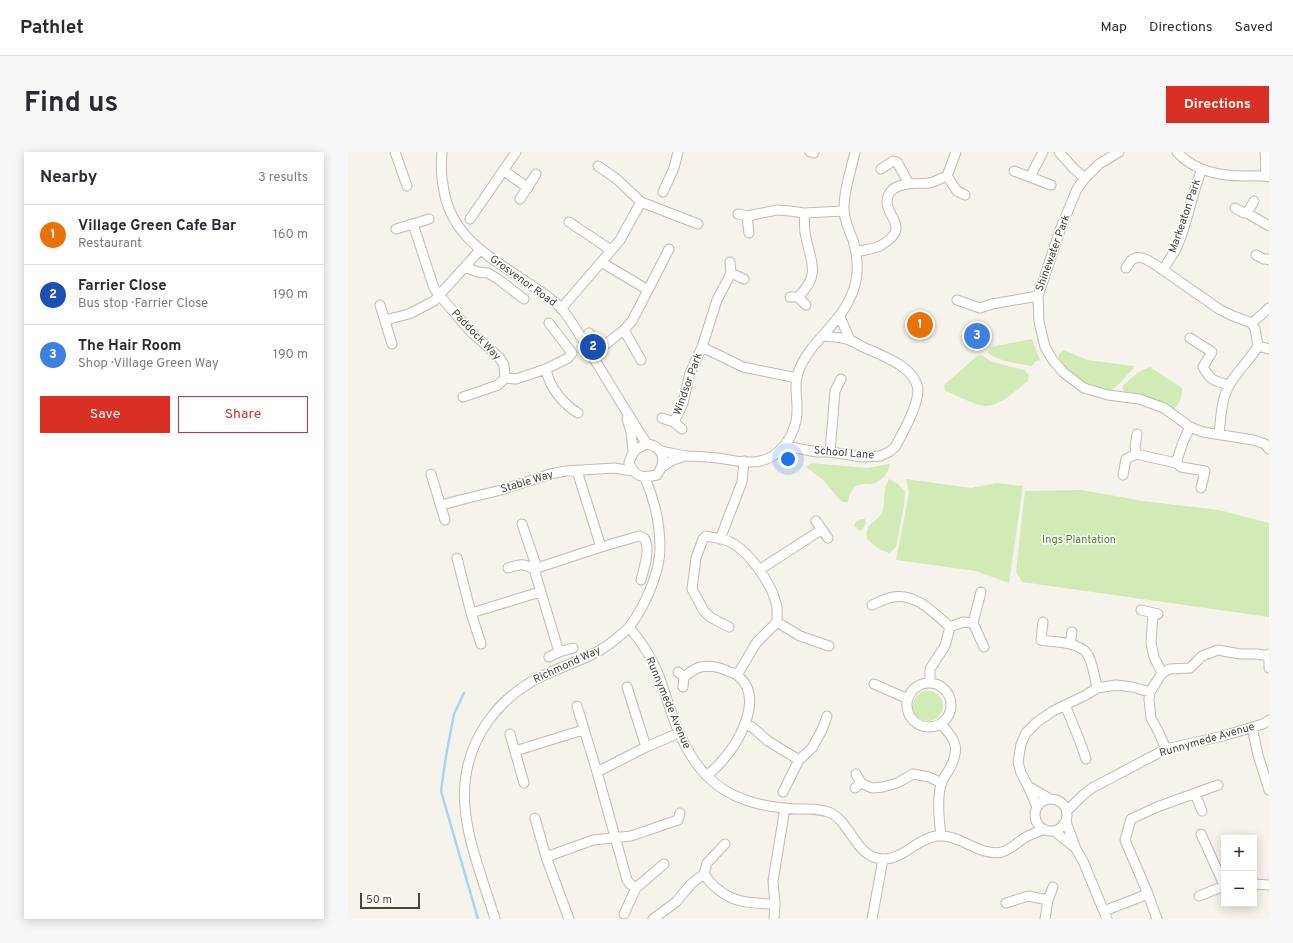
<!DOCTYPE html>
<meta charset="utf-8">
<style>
:root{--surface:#fff;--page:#f7f7f7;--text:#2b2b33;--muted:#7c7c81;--line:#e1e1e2;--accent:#d93025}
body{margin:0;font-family:Overpass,sans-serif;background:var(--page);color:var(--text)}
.controls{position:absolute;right:12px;bottom:12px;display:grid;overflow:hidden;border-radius:0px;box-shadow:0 2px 10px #0003}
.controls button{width:36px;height:36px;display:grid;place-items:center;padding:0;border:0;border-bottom:1px solid var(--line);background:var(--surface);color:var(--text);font:20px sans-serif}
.scale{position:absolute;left:12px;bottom:10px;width:60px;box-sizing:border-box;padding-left:4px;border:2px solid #4b4439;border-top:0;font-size:11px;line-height:14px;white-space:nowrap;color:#4b4439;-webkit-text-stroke:3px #fff;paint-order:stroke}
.you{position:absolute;left:440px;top:307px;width:14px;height:14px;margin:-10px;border:3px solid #fff;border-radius:50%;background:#1a73e8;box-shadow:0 0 0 6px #1a73e833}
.badge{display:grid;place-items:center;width:26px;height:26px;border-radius:50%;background:var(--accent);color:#fff;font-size:13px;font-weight:700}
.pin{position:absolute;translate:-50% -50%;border:2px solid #fff;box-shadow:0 1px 4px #0006}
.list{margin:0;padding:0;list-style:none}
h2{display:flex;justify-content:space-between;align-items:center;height:52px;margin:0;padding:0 16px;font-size:17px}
h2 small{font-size:13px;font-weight:400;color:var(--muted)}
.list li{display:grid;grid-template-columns:26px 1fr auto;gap:12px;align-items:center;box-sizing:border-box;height:60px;padding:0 16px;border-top:1px solid var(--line)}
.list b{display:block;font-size:15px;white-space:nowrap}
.list p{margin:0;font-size:13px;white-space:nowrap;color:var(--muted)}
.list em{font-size:13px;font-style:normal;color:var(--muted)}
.actions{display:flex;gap:8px;padding:12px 16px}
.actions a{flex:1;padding:9px 0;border:1px solid var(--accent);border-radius:0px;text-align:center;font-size:14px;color:var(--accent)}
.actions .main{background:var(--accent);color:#fff}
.map{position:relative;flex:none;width:921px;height:767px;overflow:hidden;border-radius:0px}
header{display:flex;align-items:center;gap:24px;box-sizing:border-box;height:56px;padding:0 20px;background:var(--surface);border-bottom:1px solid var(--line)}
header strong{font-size:19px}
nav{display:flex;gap:22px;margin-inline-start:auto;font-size:14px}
.intro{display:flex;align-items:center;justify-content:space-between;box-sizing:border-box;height:96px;padding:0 24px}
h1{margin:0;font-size:28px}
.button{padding:10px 18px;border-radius:0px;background:var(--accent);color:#fff;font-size:14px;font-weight:700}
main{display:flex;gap:24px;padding:0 24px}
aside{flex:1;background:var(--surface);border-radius:0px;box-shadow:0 2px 10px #0003}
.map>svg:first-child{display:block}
.green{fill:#d2eab5}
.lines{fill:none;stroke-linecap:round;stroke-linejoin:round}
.stream{stroke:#a9d4f2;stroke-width:2.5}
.minor-casing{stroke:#c2bbae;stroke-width:11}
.minor{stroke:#fff;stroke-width:9}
.labels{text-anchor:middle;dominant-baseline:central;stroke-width:3;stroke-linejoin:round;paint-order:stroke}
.street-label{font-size:11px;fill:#4b4439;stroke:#fff}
.park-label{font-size:11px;fill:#4a7f2a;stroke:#fff}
</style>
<header>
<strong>Pathlet</strong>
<nav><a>Map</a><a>Directions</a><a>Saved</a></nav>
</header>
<div class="intro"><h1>Find us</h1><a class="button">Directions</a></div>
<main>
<aside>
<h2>Nearby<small>3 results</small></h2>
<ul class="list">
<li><span class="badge" style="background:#e8710a">1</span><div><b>Village Green Cafe Bar</b><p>Restaurant</p></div><em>160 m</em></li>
<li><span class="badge" style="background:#1a4fb4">2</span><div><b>Farrier Close</b><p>Bus stop · Farrier Close</p></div><em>190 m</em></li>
<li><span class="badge" style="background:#3f7fe0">3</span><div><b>The Hair Room</b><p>Shop · Village Green Way</p></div><em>190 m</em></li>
</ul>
<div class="actions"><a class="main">Save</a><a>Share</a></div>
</aside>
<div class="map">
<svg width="921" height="767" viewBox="0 0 921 767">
<rect width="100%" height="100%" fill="#f6f3ec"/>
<path class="green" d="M 684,187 L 692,208 L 688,209 L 684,214 C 669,211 652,210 640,201 L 642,195 Z
M 716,198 L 739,208 L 786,214 L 785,217 C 779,223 769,236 762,239 C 751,242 719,220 713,212 C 711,209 711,206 711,202 Z
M 633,203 L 645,210 L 676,218 L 681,223 L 680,229 C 668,238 654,253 639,254 C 627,254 609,243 597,239 L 596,233 L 629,204 Z
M 802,215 L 834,236 C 834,246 832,252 824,258 C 806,245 797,244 776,239 L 774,235 C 783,226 790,219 802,215 Z
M 464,311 L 519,316 L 542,312 C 540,322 534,329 524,332 C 521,333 517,331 514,332 C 505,333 501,342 500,350 L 494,350 L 491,347 L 475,328 L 458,315 Z
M 541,327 L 550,332 L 557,340 L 556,354 L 548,395 L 541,401 L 531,397 L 519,387 C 516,369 531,371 535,358 C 537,352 535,346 537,339 C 537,335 539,331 541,327 Z
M 558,327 L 623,336 L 649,331 L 675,334 L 661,431 L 628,419 L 548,408 L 561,341 Z
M 734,338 L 795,349 L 871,358 L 921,371 L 921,465 L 674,430 L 668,420 L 677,339 Z
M 514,367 L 517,367 L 518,371 L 514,378 L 512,379 L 506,374 L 508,369 Z
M565 554a15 15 0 1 1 30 0a15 15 0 1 1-30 0Z"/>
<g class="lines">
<path class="stream" d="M 116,541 L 106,562 L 98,604 L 93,639 L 130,767"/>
<g class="minor-casing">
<path id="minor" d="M 47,0 L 59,34
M 94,0 C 93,11 93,22 95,33 C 101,83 139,103 177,129 C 189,137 203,145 213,156 C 223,168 235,188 243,202 C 262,232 280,263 299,292
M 462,0 L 466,1
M 711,0 L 726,17 L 737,26
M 771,0 L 751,12 L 737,26 L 729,37 L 712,78 L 690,144 L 691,170 L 697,195 L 704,207 L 716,221 L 736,236 L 760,243 L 791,247 L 816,256 L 842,275 L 855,280 L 905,288 L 917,292 L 921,297
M 829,0 C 846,19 872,24 896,24 C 904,24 913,23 921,25
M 917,0 L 918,24
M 250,14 L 270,28 L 293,50
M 533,17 L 545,9 L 549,10 L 561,32
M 854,17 C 843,43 840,72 828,97 C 824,104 819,111 815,118 L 871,157 L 885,164 L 904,171 L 921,156
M 155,18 L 180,36
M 666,19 L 703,33
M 599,24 L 609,39 L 617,43
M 682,25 L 695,0
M 315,40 L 326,16 L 330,0
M 172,47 L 188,22
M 887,56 L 896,61 L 899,61 L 921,74
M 899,61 L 906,49
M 390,62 L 399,64 L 401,81
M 399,64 L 429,58 L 442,59 L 456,61 L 496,59
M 122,67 L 168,0
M 221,70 L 263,98
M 65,72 L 86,136 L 92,144 L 123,180 L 151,205 L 156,213 L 157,226 L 150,233 L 115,245
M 48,77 L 81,67
M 508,100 C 515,98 525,97 532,94 C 567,74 533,64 540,44 C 541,42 543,39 545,37 C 556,30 569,32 581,31 C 587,30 593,26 599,24 L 608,0
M 908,103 L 916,107 L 920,107 L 921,108
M 382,110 L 383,121 L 396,127
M 117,115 L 130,120 L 140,121 L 150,127 L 176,147
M 778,116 C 780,113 782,109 784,108 C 793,100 807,113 815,118
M 300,138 L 321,97
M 442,145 L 450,145 L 458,153
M 450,145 C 475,121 461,108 457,80 C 456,74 457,67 456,61
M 609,148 L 632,156 L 644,152 L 690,144
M 32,153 L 44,192
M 213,157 L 272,88 L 293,50 L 350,72
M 492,165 L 502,188
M 37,168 L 61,162 L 86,149 L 132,98
M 904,171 L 907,177 L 910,194
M 276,178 L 293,208
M 241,181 L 253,196 L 276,178 L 284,169 L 300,138 L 253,110
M 842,186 L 864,200 L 855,215 C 863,229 866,229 881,233
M 910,194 L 921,197
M 354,195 L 395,215 L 449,226
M 198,217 C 201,235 215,252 230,261
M 157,226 L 168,227 L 198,217 L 220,206 L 224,201 L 201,171
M 314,266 L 326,270 L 334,277
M 279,267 L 283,280 L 285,299
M 326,270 L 335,251 L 342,221 L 354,195 L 369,148 L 383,121
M 842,275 L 835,290 L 828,311 L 833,315 L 857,319 L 853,336
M 871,282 C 873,265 873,247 882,232 C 890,218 902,208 910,194
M 299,292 C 317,295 318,310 309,323 C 294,326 288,326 281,311 C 284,300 288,296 299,292 Z
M 437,294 L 469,300 L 482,300 L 515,305 L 532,304 L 541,300 L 547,295 C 555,281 570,253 570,238 C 568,215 533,203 515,195 C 510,193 506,189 501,188 C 493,185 483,185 474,184
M 312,299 C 321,300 330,303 339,304 C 349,304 359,305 369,306 C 380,307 393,311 405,310 C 428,309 443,290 448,269 C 452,252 444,235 451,218 C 463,188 494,171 505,139 C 511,123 510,105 505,88 C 501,79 497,70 496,59 C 495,41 503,18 507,0
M 482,300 L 487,239 L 493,227
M 788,302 L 828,311
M 314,315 L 325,308 L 337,304
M 83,322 L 97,368
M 775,323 L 778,307 L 788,302 L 787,295 L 789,282
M 94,353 L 112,348 L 153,338 L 202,322 L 218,319 L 266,316 L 285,319
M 468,369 L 480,386
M 174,372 L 189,416
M 372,387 L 394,330 L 396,309
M 253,395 L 291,384 L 296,386 C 303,396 296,416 293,428
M 109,406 L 123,461 L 192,440
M 160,416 C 172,412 174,411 186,417
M 411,418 L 473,378
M 633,440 L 625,471 L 636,495
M 524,453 C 531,450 538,446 545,445 C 568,441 586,461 602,475 L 615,470 L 625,471
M 793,458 L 810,462
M 123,461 L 133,492
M 805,461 L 803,491 L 806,505 L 814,521
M 429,470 L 452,484 L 481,494
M 695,470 L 693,488 C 708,491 734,489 741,505 C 745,514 747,526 749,536
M 281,475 C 293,489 304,506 311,524 C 324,560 331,595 359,624 C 382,648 415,655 447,657 C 459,657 471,656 483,661 C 504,672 508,707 536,707 C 555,707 569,687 588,684 C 612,681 630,705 654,700 C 663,698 671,688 680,684 C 685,681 691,680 696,677
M 722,492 L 724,480
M 225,496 L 211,500 L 186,417 L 253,395 L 229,319
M 201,505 L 211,500
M 921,516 L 921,502
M 330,520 L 336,525 L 335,535
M 336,525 C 341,521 347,516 353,515 C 366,512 378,518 389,523
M 582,531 L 582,517 L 597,494 L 602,475
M559 553a22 22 0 1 1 44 0a22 22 0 1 1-44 0Z
M 526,532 L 560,547
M 279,535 L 298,595
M 802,540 L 801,547 L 803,566 L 811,581 L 818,597
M 717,553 C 724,570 732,588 738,607
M 229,554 L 249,620
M 397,573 L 404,575 L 420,589 L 451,608
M 904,575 L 910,603 L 921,638
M 162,582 L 176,631
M 167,599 L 235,578
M 359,624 C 364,619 370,614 374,609 C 392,589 417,544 389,523 L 409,490 L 429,470 C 429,464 430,457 428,451 C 423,431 400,397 380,389 C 373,386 366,386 358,384 L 355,387 L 348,406 L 344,437 L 356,459 L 362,465 L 381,475
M 513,631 L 524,636 L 535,635 L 549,631 L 565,622 L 581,625 L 594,631
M 680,634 L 702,647
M 507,636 L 513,631 L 508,622
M 435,640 L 451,608 L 464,596 L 474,578 L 479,564
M 847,642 L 854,659
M687 663a16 16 0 1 1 32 0a16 16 0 1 1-32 0Z
M 689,655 L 680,634 L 673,621 L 670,610 L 673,592 L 678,581 L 689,570 L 705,559 L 738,543 L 749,536 L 768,533 L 784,535 L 802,540 L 814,521 L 821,517 L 842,516 L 854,504 L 870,498 L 892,502 L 909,502 L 921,504
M 719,659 L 735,643 L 744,636 L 818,597 L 875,584 L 915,572 L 921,568
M 187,666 L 198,705 L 221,767
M 718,670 L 728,697 L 735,709 L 759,767
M 706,679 L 725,694
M 853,682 L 876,733
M 593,684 C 591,667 589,648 593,632 C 595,627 598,622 601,618 C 612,597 609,589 593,572
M 198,705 L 245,688 L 283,684 L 330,668 L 332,661
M 316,712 L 288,736 L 282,732 L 279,728 L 249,620 L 298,595 L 331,581
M 356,722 C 360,728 365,734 371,738 C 387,752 407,751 427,752
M 906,732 L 921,733
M 800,742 L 777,688 L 783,667 L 809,655 L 870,633
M 851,744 L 876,734
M 658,751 L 680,744 L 700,748 L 705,735
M 756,759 L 800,742 L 809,767
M 276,762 L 288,736
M 147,767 C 134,723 110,670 118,623 C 124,584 149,550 183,530 C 205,516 232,511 254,497 C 261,493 277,480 282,474 C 297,454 312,420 312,396 C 312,370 307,349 297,326
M 305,767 L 328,750 L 343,732 L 356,722 L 359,711 L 377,692
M 426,767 L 427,752 L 425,729 L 437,656
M 524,767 L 535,707
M 697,767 L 700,748"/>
</g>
<use href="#minor" class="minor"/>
</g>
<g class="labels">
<g class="street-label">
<text transform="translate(837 64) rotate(-71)">Markeaton Park</text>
<text transform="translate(705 101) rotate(-70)">Shinewater Park</text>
<text transform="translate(175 129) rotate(36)">Grosvenor Road</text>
<text transform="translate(128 183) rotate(46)">Paddock Way</text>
<text transform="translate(340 232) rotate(-70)">Windsor Park</text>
<text transform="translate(496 301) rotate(5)">School Lane</text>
<text transform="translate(179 330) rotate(-17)">Stable Way</text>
<text transform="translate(219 513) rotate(-25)">Richmond Way</text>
<text transform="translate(320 551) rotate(67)">Runnymede Avenue</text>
<text transform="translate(859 588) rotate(-16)">Runnymede Avenue</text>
</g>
<g class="park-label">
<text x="731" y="388">Ings Plantation</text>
</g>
</g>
</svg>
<div class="controls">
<button>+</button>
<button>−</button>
</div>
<div class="scale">50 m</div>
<div class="you"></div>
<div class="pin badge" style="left:572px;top:173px;background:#e8710a">1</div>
<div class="pin badge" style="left:245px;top:195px;background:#1a4fb4">2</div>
<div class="pin badge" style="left:629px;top:184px;background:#3f7fe0">3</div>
</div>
</main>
